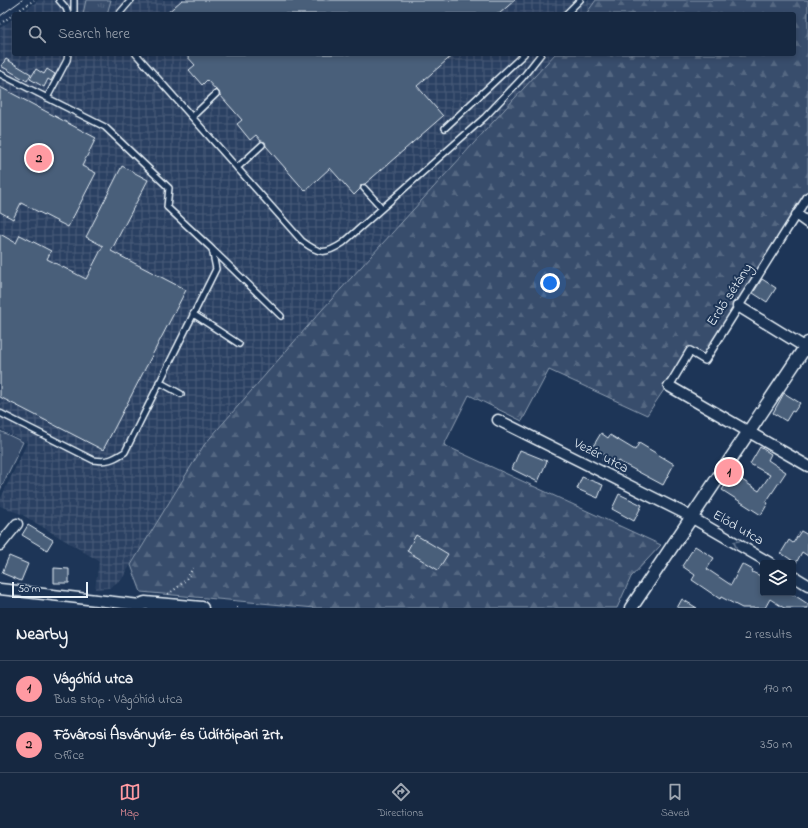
<!DOCTYPE html>
<meta charset="utf-8">
<style>
:root{--surface:#162841;--page:#23344c;--text:#f1f3f6;--muted:#9ea6b1;--line:#35445a;--accent:#ff9aa2}
body{margin:0;font-family:"Indie Flower",sans-serif;background:var(--page);color:var(--text)}
.controls{position:absolute;right:12px;bottom:12px;display:grid;overflow:hidden;border-radius:4px;box-shadow:0 2px 6px #0003}
.controls button{width:36px;height:36px;display:grid;place-items:center;padding:0;border:0;border-bottom:1px solid var(--line);background:var(--surface);color:var(--text);font:20px sans-serif}
.scale{position:absolute;left:12px;bottom:10px;width:76px;box-sizing:border-box;padding-left:4px;border:2px solid #e8f1f8;border-top:0;font-size:11px;line-height:14px;white-space:nowrap;color:#e8f1f8;-webkit-text-stroke:3px #1d3557;paint-order:stroke}
.you{position:absolute;left:550px;top:283px;width:14px;height:14px;margin:-10px;border:3px solid #fff;border-radius:50%;background:#1a73e8;box-shadow:0 0 0 6px #1a73e833}
.badge{display:grid;place-items:center;width:26px;height:26px;border-radius:50%;background:var(--accent);color:#111;font-size:13px;font-weight:700}
.pin{position:absolute;translate:-50% -50%;border:2px solid #fff;box-shadow:0 1px 4px #0006}
.list{margin:0;padding:0;list-style:none}
h2{display:flex;justify-content:space-between;align-items:center;height:52px;margin:0;padding:0 16px;font-size:17px}
h2 small{font-size:13px;font-weight:400;color:var(--muted)}
.list li{display:grid;grid-template-columns:26px 1fr auto;gap:12px;align-items:center;box-sizing:border-box;height:56px;padding:0 16px;border-top:1px solid var(--line)}
.list b{display:block;font-size:15px;white-space:nowrap}
.list p{margin:0;font-size:13px;white-space:nowrap;color:var(--muted)}
.list em{font-size:13px;font-style:normal;color:var(--muted)}
.icon{flex:none;width:22px;height:22px;fill:none;stroke:currentColor;stroke-width:2;stroke-linecap:round;stroke-linejoin:round}
.map{position:relative;flex:none;width:808px;height:608px;overflow:hidden}
.search{position:absolute;background:var(--surface);box-shadow:0 2px 6px #0003;left:12px;right:12px;top:12px;height:44px;display:flex;align-items:center;gap:10px;box-sizing:border-box;padding:0 14px;border-radius:4px;color:var(--muted);font-size:15px}
.sheet{height:164px;background:var(--surface)}
nav{display:flex;justify-content:space-around;align-items:center;box-sizing:border-box;height:56px;border-top:1px solid var(--line);background:var(--surface);font-size:11px;color:var(--muted)}
nav a{display:grid;justify-items:center;gap:2px}
nav .on{color:var(--accent)}
.map>svg:first-child{display:block}
.industrial{fill:url(#industrial-grid)}
.grass{fill:url(#grass-tufts);stroke:#909fb2}
.forest{fill:url(#forest-firs);stroke:#909fb2}
.pitch{fill:#374d6c;stroke:#909fb2}
.building{fill:#495e7a;stroke:#e8f1f8}
.lines{fill:none;stroke-linecap:round;stroke-linejoin:round}
.service-casing{stroke:#e8f1f8;stroke-width:8}
.pedestrian-casing{stroke:#e8f1f8;stroke-width:10}
.minor-casing{stroke:#e8f1f8;stroke-width:13}
.tertiary-casing{stroke:#e8f1f8;stroke-width:15}
.path{stroke:#e8f1f8;stroke-width:2;stroke-dasharray:1 3;stroke-linecap:butt}
.service{stroke:#1d3557;stroke-width:5}
.pedestrian{stroke:#1d3557;stroke-width:7}
.minor{stroke:#1d3557;stroke-width:10}
.tertiary{stroke:#1d3557;stroke-width:12}
.tram{stroke:#e8f1f8;stroke-width:1}
.oneway{stroke:#64778f}
.labels{text-anchor:middle;dominant-baseline:central;stroke-width:4;stroke-linejoin:round;paint-order:stroke}
.street-label{font-size:14px;fill:#e8f1f8;stroke:#1d3557}
</style>
<div class="map">
<svg width="808" height="608" viewBox="0 0 808 608">
<defs>
<pattern id="industrial-grid" width="8" height="8" patternUnits="userSpaceOnUse"><rect width="8" height="8" fill="#2a4162"/><path d="M0 4h8M4 0v8" fill="none" stroke="#495d79"/></pattern>
<pattern id="grass-tufts" width="24" height="20" patternUnits="userSpaceOnUse"><rect width="24" height="20" fill="#374d6c"/><path d="M3 7l-1-3M5 7V3M7 7l1-3M15 17l-1-3M17 17v-4M19 17l1-3" fill="none" stroke="#546782"/></pattern>
<pattern id="forest-firs" width="22" height="20" patternUnits="userSpaceOnUse"><rect width="22" height="20" fill="#374d6c"/><path d="M5 1l3.5 6h-7zM16 11l3.5 6h-7z" fill="#546782"/></pattern>
</defs>
<rect width="100%" height="100%" fill="#1d3557"/>
<filter id="ink" filterUnits="userSpaceOnUse"><feTurbulence type="fractalNoise" baseFrequency=".025" numOctaves="2"/><feDisplacementMap in="SourceGraphic" scale="8" xChannelSelector="R" yChannelSelector="G"/><feConvolveMatrix kernelMatrix="1 2 1 2 8 2 1 2 1" color-interpolation-filters="sRGB"/></filter>
<g filter="url(#ink)">
<path class="industrial" d="M 39,0 L 596,0 L 586,14 L 20,14 Z
M 14,18 L 14,54 L 555,54 L 321,311 L 204,445 L 122,579 L 109,588 L 95,589 L 99,561 L 21,514 L 0,506 L 0,500 L 27,443 L 0,429 L 0,28 Z"/>
<path class="grass" d="M 86,0 L 111,0 L 107,14 L 83,14 Z"/>
<path class="forest" d="M 596,0 L 808,0 L 808,196 L 705,360 L 690,351 L 647,415 L 549,370 L 522,421 L 469,395 L 444,445 L 661,545 L 631,577 L 617,608 L 315,608 L 141,592 L 131,565 L 204,445 L 321,311 L 555,54 L 794,54 L 794,14 L 586,14 Z"/>
<path class="pitch" d="M 0,431 L 23,442 L 0,490 Z"/>
<path class="building" d="M 182,0 L 515,0 L 499,14 L 166,14 Z
M 185,54 L 454,54 L 417,86 L 443,116 L 365,184 L 361,185 L 360,189 L 354,195 L 330,168 L 305,191 L 266,146 L 265,142 L 261,141 L 256,135 L 250,140 L 237,124 L 242,120 L 220,95 L 219,92 L 216,90 L 207,80 L 202,85 L 189,70 L 195,65 Z
M 6,59 L 31,74 L 27,81 L 1,66 Z
M 36,69 L 44,74 L 47,69 L 55,74 L 51,81 L 48,79 L 44,87 L 30,79 Z
M 0,87 L 96,138 L 82,166 L 96,173 L 68,227 L 21,203 L 13,219 L 0,212 Z
M 122,166 L 148,180 L 111,251 L 186,290 L 103,450 L 0,397 L 0,234 L 16,243 L 20,235 L 51,251 L 47,259 L 86,279 L 103,246 L 86,237 Z
M 762,279 L 776,288 L 767,302 L 753,293 Z
M 784,393 L 800,403 L 794,412 L 792,411 L 786,421 L 773,413 Z
M 601,433 L 608,438 L 610,435 L 635,450 L 639,443 L 674,464 L 663,485 L 618,461 L 614,468 L 602,460 L 605,455 L 592,448 Z
M 760,447 L 771,454 L 768,460 L 786,472 L 766,502 L 768,503 L 761,515 L 722,490 L 733,474 L 759,491 L 770,475 L 750,464 Z
M 520,450 L 547,461 L 538,482 L 512,469 Z
M 582,477 L 603,485 L 598,498 L 577,489 Z
M 619,494 L 642,505 L 634,521 L 612,509 Z
M 28,525 L 53,540 L 47,550 L 22,535 Z
M 801,531 L 808,535 L 808,556 L 802,552 L 796,563 L 781,553 L 789,540 L 793,543 Z
M 416,535 L 448,554 L 438,570 L 407,551 Z
M 695,546 L 714,558 L 707,569 L 731,585 L 742,564 L 753,570 L 752,572 L 763,577 L 763,593 L 791,593 L 808,604 L 808,608 L 784,608 L 770,599 L 765,608 L 742,608 L 721,597 L 720,599 L 692,580 L 695,575 L 682,566 Z
M 9,556 L 28,564 L 21,581 L 2,573 Z
M 54,568 L 69,569 L 69,583 L 54,583 Z
M 682,599 L 697,608 L 677,608 Z"/>
<g class="lines">
<g class="service-casing">
<path id="service" d="M 59,0 L 66,8 L 68,14
M 74,14 L 74,0
M 119,14 L 131,0
M 566,14 L 580,0
M 136,54 L 302,241 C 319,254 325,255 343,243 L 485,117 L 523,77 L 541,54
M 0,74 L 105,127 L 169,188 L 167,207 L 212,249 L 216,269 L 125,452 C 112,460 108,462 93,460 L 0,413
M 47,98 L 67,60 L 68,54
M 192,117 L 216,94
M 445,128 L 524,54
M 237,168 L 262,145
M 364,188 L 382,208
M 213,250 L 281,316
M 193,314 L 239,344
M 159,382 L 181,394"/>
</g>
<g class="pedestrian-casing">
<path id="pedestrian" d="M 669,386 L 690,351 L 705,360 L 808,196"/>
</g>
<g class="minor-casing">
<path id="minor" d="M 797,215 L 808,223
M 738,306 L 808,349
M 669,386 L 808,466
M 498,420 L 682,512 L 770,563
M 0,545 L 17,524
M 793,576 L 808,585
M 0,589 L 140,605"/>
</g>
<g class="tertiary-casing">
<path id="tertiary" d="M 137,608 L 140,605 L 145,603 L 202,608
M 631,608 L 808,343"/>
</g>
<path class="path" d="M 14,14 L 34,0
M 0,24 L 14,14
M 168,594 C 182,585 186,581 194,566
M 237,608 L 237,605"/>
<use href="#service" class="service"/>
<use href="#pedestrian" class="pedestrian"/>
<use href="#minor" class="minor"/>
<use href="#tertiary" class="tertiary"/>
<path class="tram" d="M 0,16 L 22,0"/>
</g>
<defs><path id="oneway-chevron" d="M-2-3.5L2.5 0L-2 3.5" fill="none" stroke-width="1.6" stroke-linecap="round" stroke-linejoin="round"/></defs>
<use class="oneway" href="#oneway-chevron" transform="translate(736 543) rotate(-150)"/>
</g>
<g class="labels">
<g class="street-label">
<text transform="translate(730 295) rotate(-57)">Erdő sétány</text>
<text transform="translate(601 456) rotate(27)">Vezér utca</text>
<text transform="translate(738 528) rotate(30)">Előd utca</text>
</g>
</g>
</svg>
<div class="controls">
<button><svg class="icon" aria-label="layers" viewBox="0 0 24 24"><path d="M12 4l9 5-9 5-9-5zM3 14l9 5 9-5"/></svg></button>
</div>
<div class="scale">50 m</div>
<div class="you"></div>
<div class="pin badge" style="left:729px;top:472px">1</div>
<div class="pin badge" style="left:39px;top:158px">2</div>
<div class="search"><svg class="icon" aria-label="search" viewBox="0 0 24 24"><circle cx="10" cy="10" r="6"/><path d="M15 15l6 6"/></svg>Search here</div>
</div>
<section class="sheet">
<h2>Nearby<small>2 results</small></h2>
<ul class="list">
<li><span class="badge">1</span><div><b>Vágóhíd utca</b><p>Bus stop · Vágóhíd utca</p></div><em>170 m</em></li>
<li><span class="badge">2</span><div><b>Fővárosi Ásványvíz- és Üdítőipari Zrt.</b><p>Office</p></div><em>350 m</em></li>
</ul>
</section>
<nav>
<a class="on"><svg class="icon" aria-label="map" viewBox="0 0 24 24"><path d="M3 6l6-2 6 2 6-2v14l-6 2-6-2-6 2zM9 4v14M15 6v14"/></svg>Map</a>
<a><svg class="icon" aria-label="directions" viewBox="0 0 24 24"><path d="M12 3l9 9-9 9-9-9zM9 14v-3h6M13 9l2 2-2 2"/></svg>Directions</a>
<a><svg class="icon" aria-label="saved" viewBox="0 0 24 24"><path d="M7 4h10v16l-5-4-5 4z"/></svg>Saved</a>
</nav>
